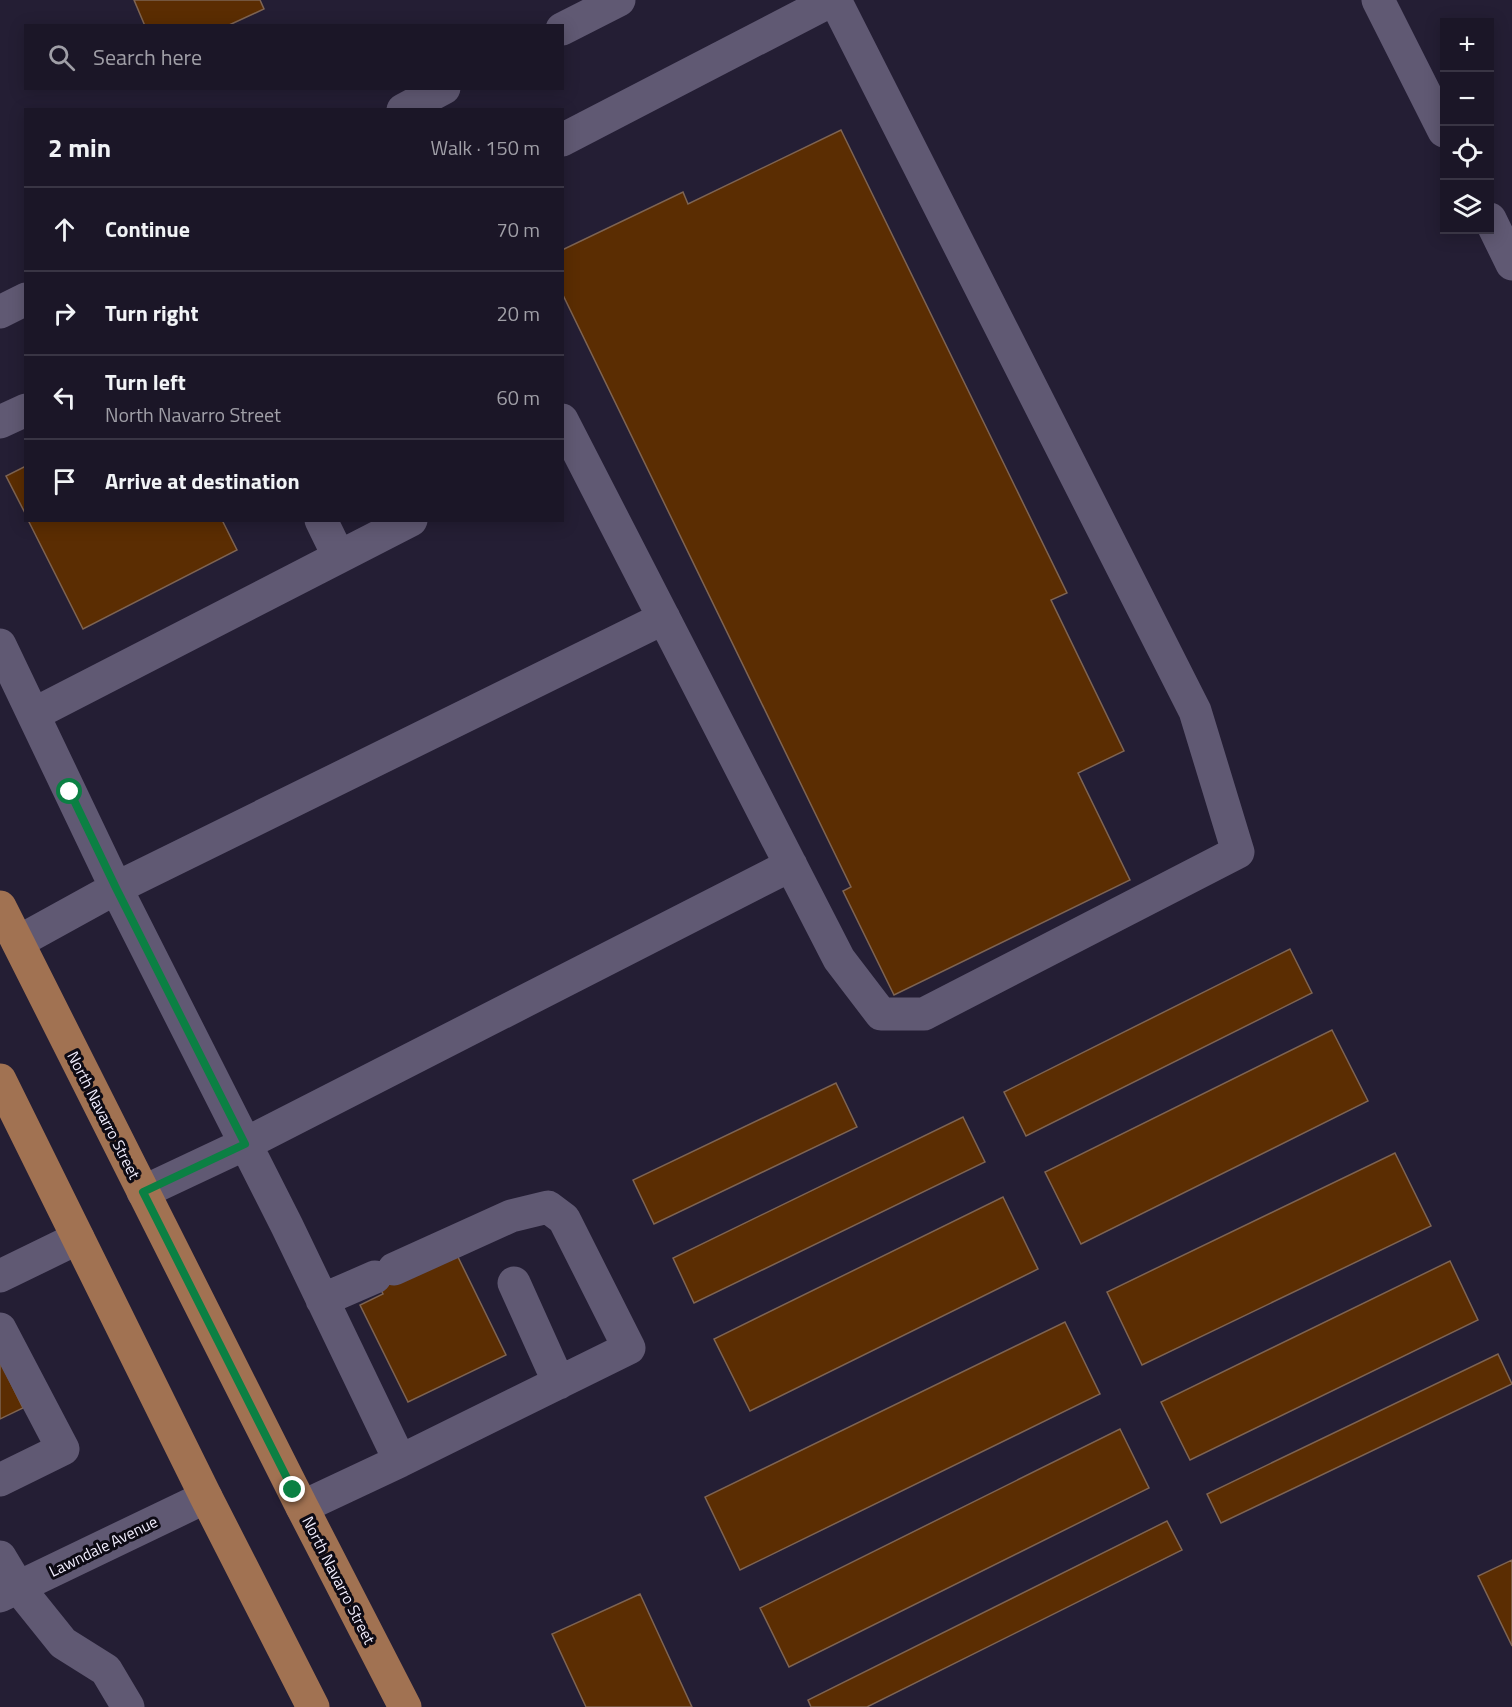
<!DOCTYPE html>
<meta charset="utf-8">
<style>
:root{--surface:#1b1627;--page:#241f2f;--text:#f1f3f6;--muted:#a09fa7;--line:#393544}
body{margin:0;font-family:"Titillium Web",sans-serif;background:var(--page);color:var(--text)}
.controls{position:absolute;right:18px;top:18px;display:grid;overflow:hidden;border-radius:0px;box-shadow:0 3px 15px #0003}
.controls button{width:54px;height:54px;display:grid;place-items:center;padding:0;border:0;border-bottom:2px solid var(--line);background:var(--surface);color:var(--text);font:30px sans-serif}
.stop{position:absolute;width:18px;height:18px;margin:-14px;border:4px solid #0b8043;border-radius:50%;background:#fff}
.stop.end{background:#0b8043;border-color:#fff;box-shadow:0 2px 6px #0008}
.list{margin:0;padding:0;list-style:none}
h2{display:flex;justify-content:space-between;align-items:center;height:78px;margin:0;padding:0 24px;font-size:26px}
h2 small{font-size:20px;font-weight:400;color:var(--muted)}
.list li{display:grid;grid-template-columns:39px 1fr auto;gap:18px;align-items:center;box-sizing:border-box;height:84px;padding:0 24px;border-top:2px solid var(--line)}
.list b{display:block;font-size:22px;white-space:nowrap}
.list p{margin:0;font-size:20px;white-space:nowrap;color:var(--muted)}
.list em{font-size:20px;font-style:normal;color:var(--muted)}
.icon{flex:none;width:33px;height:33px;fill:none;stroke:currentColor;stroke-width:2;stroke-linecap:round;stroke-linejoin:round}
.map{position:relative;flex:none;width:1512px;height:1707px;overflow:hidden}
.search{position:absolute;background:var(--surface);box-shadow:0 3px 15px #0003;left:24px;top:24px;width:540px;height:66px;display:flex;align-items:center;gap:15px;box-sizing:border-box;padding:0 21px;border-radius:0px;color:var(--muted);font-size:22px}
.panel{position:absolute;background:var(--surface);box-shadow:0 3px 15px #0003;left:24px;top:108px;width:540px;height:414px;border-radius:0px}
.map>svg:first-child{display:block}
.building{fill:#5b2d02;stroke:#7e6453;stroke-width:1.5}
.lines{fill:none;stroke-linecap:round;stroke-linejoin:round}
.minor{stroke:#605973;stroke-width:33}
.major{stroke:#a17252;stroke-width:33}
.route{stroke:#0b8043;stroke-width:8}
.labels{text-anchor:middle;dominant-baseline:central;stroke-width:6;stroke-linejoin:round;paint-order:stroke}
.street-label{font-size:16px;fill:#f1edfd;stroke:#0d0a14}
</style>
<div class="map">
<svg width="1512" height="1707" viewBox="0 0 1512 1707">
<rect width="100%" height="100%" fill="#241e34"/>
<path class="building" d="M 134,0 L 260,0 L 264,9 L 227,26 L 145,26 Z
M 841,130 L 1067,593 L 1051,600 L 1124,751 L 1078,773 L 1130,880 L 894,995 L 843,891 L 851,887 L 562,293 L 562,250 L 683,192 L 688,204 Z
M 26,466 L 26,515 L 6,476 Z
M 28,520 L 222,520 L 237,550 L 83,629 Z
M 1290,949 L 1312,993 L 1026,1136 L 1004,1092 Z
M 1332,1030 L 1368,1101 L 1081,1244 L 1045,1172 Z
M 836,1083 L 857,1127 L 654,1224 L 633,1180 Z
M 963,1117 L 985,1162 L 694,1303 L 673,1258 Z
M 1395,1153 L 1431,1226 L 1142,1365 L 1107,1292 Z
M 1003,1197 L 1038,1269 L 750,1411 L 714,1339 Z
M 457,1255 L 506,1355 L 408,1402 L 360,1305 L 383,1294 L 371,1268 Z
M 1450,1261 L 1478,1320 L 1190,1460 L 1161,1402 Z
M 1065,1322 L 1100,1394 L 740,1570 L 705,1497 Z
M 1498,1354 L 1512,1384 L 1221,1523 L 1207,1494 Z
M 0,1361 L 23,1408 L 0,1419 Z
M 1120,1429 L 1149,1488 L 789,1667 L 760,1608 Z
M 1167,1521 L 1182,1550 L 867,1707 L 811,1707 L 808,1700 Z
M 1512,1560 L 1512,1646 L 1478,1576 Z
M 640,1594 L 692,1707 L 586,1707 L 552,1634 Z"/>
<g class="lines">
<path class="minor" d="M 1378,0 L 1444,131
M 562,29 L 619,0
M 403,110 L 444,88
M 562,140 L 832,0
M 1490,219 L 1512,264
M 0,312 L 26,299
M 562,420 L 839,959 L 881,1014 L 924,1014 L 1238,852 L 1195,711 L 835,0
M 0,422 L 26,410
M 321,520 L 339,557 L 411,520
M 0,645 L 116,888 L 287,1226 L 400,1461 L 629,1348 L 564,1219 L 548,1207 L 511,1216 L 394,1269
M 34,714 L 339,557
M 18,942 L 116,888 L 664,618
M 143,1192 L 245,1144 L 791,865
M 0,1276 L 78,1238
M 514,1283 L 559,1383
M 322,1300 L 375,1277
M 0,1329 L 63,1449 L 0,1480
M 302,1507 L 400,1461
M 0,1557 L 18,1587 L 63,1643 L 106,1670 L 128,1707
M 0,1596 L 206,1497"/>
<path class="major" d="M 0,907 L 302,1507 L 405,1707
M 0,1080 L 206,1497 L 313,1707"/>
</g>
<g class="lines">
<path class="route" d="M 70,792 L 116,888 L 245,1144 L 143,1192 L 293,1490"/>
</g>
<g class="labels">
<g class="street-label">
<text transform="translate(104 1115) rotate(63)">North Navarro Street</text>
<text transform="translate(103 1546) rotate(-26)">Lawndale Avenue</text>
<text transform="translate(339 1580) rotate(63)">North Navarro Street</text>
</g>
</g>
</svg>
<div class="controls">
<button>+</button>
<button>−</button>
<button><svg class="icon" aria-label="locate" viewBox="0 0 24 24"><circle cx="12" cy="12" r="6"/><path d="M12 2v4M12 18v4M2 12h4M18 12h4"/></svg></button>
<button><svg class="icon" aria-label="layers" viewBox="0 0 24 24"><path d="M12 4l9 5-9 5-9-5zM3 14l9 5 9-5"/></svg></button>
</div>
<div class="stop" style="left:70px;top:792px"></div>
<div class="stop end" style="left:293px;top:1490px"></div>
<div class="search"><svg class="icon" aria-label="search" viewBox="0 0 24 24"><circle cx="10" cy="10" r="6"/><path d="M15 15l6 6"/></svg>Search here</div>
<section class="panel">
<h2>2 min<small>Walk · 150 m</small></h2>
<ul class="list">
<li><svg class="icon" aria-label="ahead" viewBox="0 0 24 24"><path d="M12 20V5M6 11l6-6 6 6"/></svg><div><b>Continue</b></div><em>70 m</em></li>
<li><svg class="icon" aria-label="right" viewBox="0 0 24 24"><path d="M7 20v-9h11M14 6l5 5-5 5"/></svg><div><b>Turn right</b></div><em>20 m</em></li>
<li><svg class="icon" aria-label="left" viewBox="0 0 24 24"><path d="M17 20v-9H6M10 6l-5 5 5 5"/></svg><div><b>Turn left</b><p>North Navarro Street</p></div><em>60 m</em></li>
<li><svg class="icon" aria-label="arrive" viewBox="0 0 24 24"><path d="M6 21V4h12l-3 4 3 4H6"/></svg><div><b>Arrive at destination</b></div></li>
</ul>
</section>
</div>
